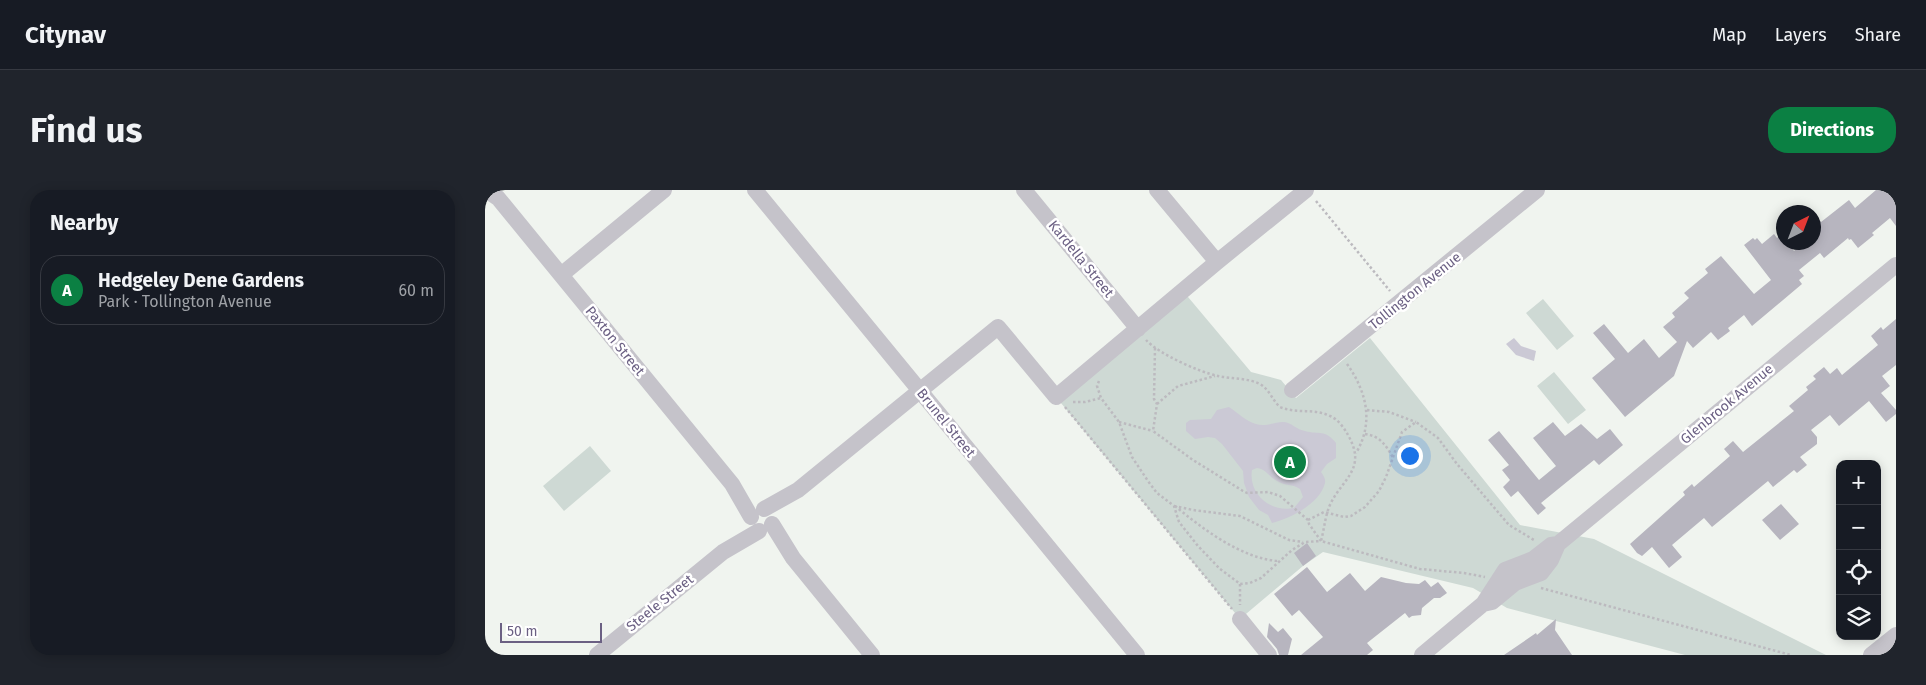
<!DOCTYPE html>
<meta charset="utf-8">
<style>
:root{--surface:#171b24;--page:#20242c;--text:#f1f3f6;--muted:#9ea1a6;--line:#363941;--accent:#0b8043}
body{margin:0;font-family:"Fira Sans",sans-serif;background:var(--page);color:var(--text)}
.controls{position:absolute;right:15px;bottom:15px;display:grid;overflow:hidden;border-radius:10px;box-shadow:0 2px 12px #0003}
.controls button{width:45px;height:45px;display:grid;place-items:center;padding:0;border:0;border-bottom:1px solid var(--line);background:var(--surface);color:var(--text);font:25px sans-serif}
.compass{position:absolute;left:1291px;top:15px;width:45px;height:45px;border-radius:50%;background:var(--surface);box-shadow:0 2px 12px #0003;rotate:42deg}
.scale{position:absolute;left:15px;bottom:12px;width:102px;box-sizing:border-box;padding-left:5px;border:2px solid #6b6083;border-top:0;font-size:14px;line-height:18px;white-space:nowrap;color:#6b6083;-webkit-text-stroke:4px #fff;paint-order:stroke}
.you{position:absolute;left:924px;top:265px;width:18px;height:18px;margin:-12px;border:4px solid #fff;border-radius:50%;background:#1a73e8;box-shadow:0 0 0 8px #1a73e833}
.badge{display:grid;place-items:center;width:32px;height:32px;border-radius:50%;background:var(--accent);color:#fff;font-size:16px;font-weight:700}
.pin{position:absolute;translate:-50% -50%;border:2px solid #fff;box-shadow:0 1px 5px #0006}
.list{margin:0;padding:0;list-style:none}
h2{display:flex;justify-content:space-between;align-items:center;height:65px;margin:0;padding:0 20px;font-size:21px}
h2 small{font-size:16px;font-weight:400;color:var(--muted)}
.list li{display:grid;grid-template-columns:32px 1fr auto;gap:15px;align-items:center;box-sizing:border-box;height:70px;margin:0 10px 10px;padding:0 10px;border:1px solid var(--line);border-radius:20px}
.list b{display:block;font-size:19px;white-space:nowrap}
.list p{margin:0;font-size:16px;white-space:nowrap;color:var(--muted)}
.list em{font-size:16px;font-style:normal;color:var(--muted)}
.icon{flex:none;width:28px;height:28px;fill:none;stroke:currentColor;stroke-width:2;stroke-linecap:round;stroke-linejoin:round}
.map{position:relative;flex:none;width:1411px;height:465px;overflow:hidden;border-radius:20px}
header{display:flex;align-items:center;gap:30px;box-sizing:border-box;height:70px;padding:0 25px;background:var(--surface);border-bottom:1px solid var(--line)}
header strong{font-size:24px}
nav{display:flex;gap:28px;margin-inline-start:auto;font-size:18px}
.intro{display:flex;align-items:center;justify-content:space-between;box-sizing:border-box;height:120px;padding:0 30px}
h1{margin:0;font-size:35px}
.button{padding:12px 22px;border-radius:20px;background:var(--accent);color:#fff;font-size:18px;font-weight:700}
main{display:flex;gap:30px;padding:0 30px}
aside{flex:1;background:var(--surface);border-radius:20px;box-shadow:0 2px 12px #0003}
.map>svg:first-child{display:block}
.green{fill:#ced9d4}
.water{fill:#cbc9d5;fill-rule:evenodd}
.building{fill:#b7b5bf}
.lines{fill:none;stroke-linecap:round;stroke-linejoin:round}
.path{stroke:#bcbabf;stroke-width:2.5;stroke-dasharray:2.5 2.5;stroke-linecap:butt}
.minor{stroke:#c5c3ca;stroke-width:16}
.labels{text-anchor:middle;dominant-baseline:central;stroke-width:5;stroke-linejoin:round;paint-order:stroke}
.street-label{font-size:14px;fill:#6b6083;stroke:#fff}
</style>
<header>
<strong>Citynav</strong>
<nav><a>Map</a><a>Layers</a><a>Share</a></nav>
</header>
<div class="intro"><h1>Find us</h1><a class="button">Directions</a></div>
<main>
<aside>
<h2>Nearby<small></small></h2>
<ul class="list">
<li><span class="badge">A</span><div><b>Hedgeley Dene Gardens</b><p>Park · Tollington Avenue</p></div><em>60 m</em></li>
</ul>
</aside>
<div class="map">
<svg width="1411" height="465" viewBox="0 0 1411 465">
<rect width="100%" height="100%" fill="#f0f4ef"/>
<path class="green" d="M 698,101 L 766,182 L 796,190 L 811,208 L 885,148 L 1035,335 L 1109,349 L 1341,465 L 1200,465 L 1022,418 L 988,398 L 838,362 L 818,376 L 755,429 L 571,207 Z
M 1058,109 L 1089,146 L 1072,160 L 1041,123 Z
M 1069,182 L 1101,220 L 1083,234 L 1052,196 Z
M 105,256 L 126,281 L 79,321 L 58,296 Z"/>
<path class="water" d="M 1029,148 L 1036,156 L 1051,161 L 1049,171 L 1031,165 L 1021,154 Z
M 744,217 C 753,223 761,231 771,234 C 781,237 789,232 798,232 C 806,232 812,240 820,241 C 834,245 840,239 851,253 L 851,268 L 842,274 L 836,282 C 838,285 841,289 840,293 C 835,314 804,329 787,333 L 783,325 L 774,320 L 764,307 L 759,293 L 758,281 L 737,254 L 730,248 L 723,247 L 710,249 L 701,241 L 701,233 L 705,230 L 726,229 L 732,220 ZM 772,278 C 781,279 784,287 792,291 C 800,296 808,294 815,299 L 818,307 L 809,318 C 786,323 763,304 767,280 Z"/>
<path class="building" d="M 1391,0 L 1411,0 L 1411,36 L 1405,28 L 1387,43 L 1389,45 L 1373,58 L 1366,49 L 1364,50 L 1363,48 L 1339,68 L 1335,63 L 1314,80 L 1319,86 L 1314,90 L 1317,94 L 1267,136 L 1259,125 L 1243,138 L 1245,141 L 1233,150 L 1226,142 L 1208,158 L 1202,151 L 1189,186 L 1140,227 L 1107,188 L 1130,169 L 1108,143 L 1119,134 L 1143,163 L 1159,149 L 1174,168 L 1192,152 L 1178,137 L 1190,127 L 1187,123 L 1204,108 L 1199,103 L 1223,83 L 1220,79 L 1236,66 L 1269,104 L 1286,90 L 1259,55 L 1268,48 L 1270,50 L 1272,48 L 1277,54 L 1289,44 L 1292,48 L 1296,45 L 1298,48 L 1298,52 L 1302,52 L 1309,61 L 1319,52 L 1328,52 L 1328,23 L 1336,32 L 1364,10 L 1370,18 Z
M 1411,129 L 1411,175 L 1397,186 L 1405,196 L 1396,203 L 1411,220 L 1411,224 L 1401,232 L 1384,211 L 1354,236 L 1345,225 L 1326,240 L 1332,247 L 1332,254 L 1315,267 L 1322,275 L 1312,283 L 1309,280 L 1288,297 L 1283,291 L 1227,337 L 1219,328 L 1187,355 L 1197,367 L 1184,378 L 1167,357 L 1157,366 L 1152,363 L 1145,354 L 1200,305 L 1198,302 L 1207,294 L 1209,297 L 1245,266 L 1239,259 L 1248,251 L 1258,262 L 1309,221 L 1304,216 L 1323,200 L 1321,197 L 1331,189 L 1328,186 L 1339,177 L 1345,184 L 1352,178 L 1357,185 L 1393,155 L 1386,146 L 1396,137 L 1398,140 Z
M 1068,232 L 1080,246 L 1096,234 L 1112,249 L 1125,239 L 1138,255 L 1114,275 L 1109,270 L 1083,291 L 1056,313 L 1061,318 L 1053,325 L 1033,301 L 1026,307 L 1018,297 L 1025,290 L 1017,280 L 1024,275 L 1003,250 L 1014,241 L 1054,290 L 1071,276 L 1048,248 Z
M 1296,314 L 1314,334 L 1295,350 L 1277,330 Z
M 822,353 L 831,366 L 818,376 L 809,363 Z
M 822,377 L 842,402 L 865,383 L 880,401 L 896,387 L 921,393 L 934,394 L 940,390 L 946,397 L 953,392 L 962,403 L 955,408 L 949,408 L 937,418 L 936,425 L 927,426 L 924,428 L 920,423 L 882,453 L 888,460 L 882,465 L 816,465 L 838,447 L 814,420 L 807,426 L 789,404 Z
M 1071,429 L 1070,440 L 1087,465 L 1019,465 L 1051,443 L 1052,445 Z
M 784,433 L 793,442 L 798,438 L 807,449 L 803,465 L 794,465 L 792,459 L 782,447 Z"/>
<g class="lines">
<path class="path" d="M 831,11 L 905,101
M 661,150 C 674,164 714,182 733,186 C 747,189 763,188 775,194 C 785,200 787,210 795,217 C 811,224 829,218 845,226 C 853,229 859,238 863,245 C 883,280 856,289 844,317 C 840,328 839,340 836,351 L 935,379 L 979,383 L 1000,387
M 670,158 L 669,209 L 672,214 L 668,241 L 708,270 L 758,301 L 762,303 L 783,302 L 795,306 L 823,330 L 824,334 L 836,351
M 862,174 C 882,202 889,233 871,263
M 614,191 L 612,196 L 616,208 L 634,232 L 647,267 L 663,291 L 672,303 L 689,316 L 694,332 L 713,356 L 735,379 L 755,394 L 765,393 L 776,388 L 807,360 L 820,352 L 836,351
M 588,212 L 600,212 L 616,208
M 672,214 L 693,196 L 730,186
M 580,217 L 747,419
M 882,220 L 904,222 L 931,232
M 634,232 L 668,241
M 880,244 C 895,246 901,255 908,268
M 689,316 L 708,320 L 755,326 L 804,350 L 818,352
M 690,316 C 718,339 757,369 794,371
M 823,330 L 839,322 L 859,327 L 866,326 L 880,317 L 894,301 L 901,287 L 917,242 L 931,232 L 953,248 L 972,274 L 1024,335 L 1049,350
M 755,394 L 755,415
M 1056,398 L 1306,465"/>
<path class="minor" d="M 1,0 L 13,8 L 247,294 L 266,327
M 270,0 L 652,465
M 539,0 L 653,139
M 672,0 L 732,72
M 76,85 L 179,0
M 807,200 L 1052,0
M 279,319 L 313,300 L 513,137 L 571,207 L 732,72 L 821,0
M 287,334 L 308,368 L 387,465
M 998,414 L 1020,380 L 1048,369 L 1066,355 L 1073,354 L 1411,75
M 755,429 L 784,465
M 112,465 L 238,362 L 274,341
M 937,465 L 998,414 L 1007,412 L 1030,393 L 1056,383 L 1066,370 L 1073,354
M 1386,465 L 1411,445"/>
</g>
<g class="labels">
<g class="street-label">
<text transform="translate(596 69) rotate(51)">Kardella Street</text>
<text transform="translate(930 101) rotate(-39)">Tollington Avenue</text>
<text transform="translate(130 151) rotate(51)">Paxton Street</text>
<text transform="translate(1242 214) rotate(-40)">Glenbrook Avenue</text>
<text transform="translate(461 233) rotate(51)">Brunel Street</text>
<text transform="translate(175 413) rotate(-39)">Steele Street</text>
</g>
</g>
</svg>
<div class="controls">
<button>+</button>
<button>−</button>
<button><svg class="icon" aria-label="locate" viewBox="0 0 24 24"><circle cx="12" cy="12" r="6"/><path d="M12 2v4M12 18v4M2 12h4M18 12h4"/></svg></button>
<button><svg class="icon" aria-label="layers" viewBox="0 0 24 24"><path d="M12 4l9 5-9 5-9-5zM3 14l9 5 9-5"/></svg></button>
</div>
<svg class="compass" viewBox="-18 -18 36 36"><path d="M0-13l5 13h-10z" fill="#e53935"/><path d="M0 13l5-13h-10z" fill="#9ea1a6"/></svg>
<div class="scale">50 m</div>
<div class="you"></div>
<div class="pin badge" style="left:805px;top:272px">A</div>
</div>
</main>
